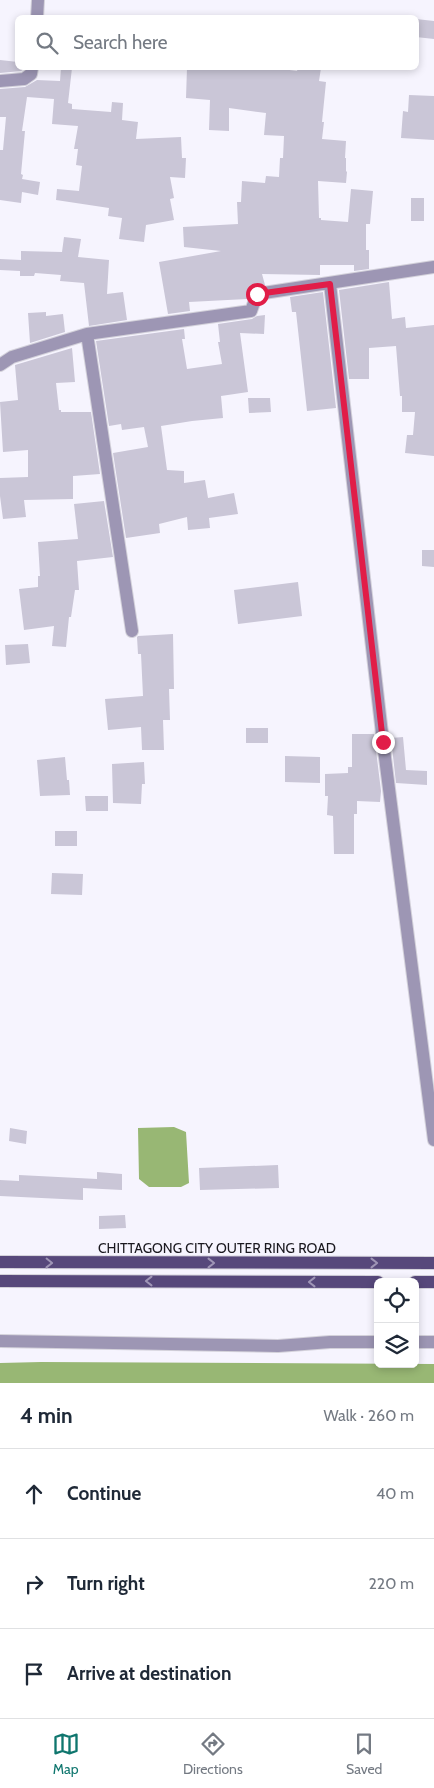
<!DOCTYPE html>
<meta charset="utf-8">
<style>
:root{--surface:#fff;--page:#f6f6f7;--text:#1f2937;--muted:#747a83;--line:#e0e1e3;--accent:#0f766e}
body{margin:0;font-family:Cabin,sans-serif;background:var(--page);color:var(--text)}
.controls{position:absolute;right:15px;bottom:15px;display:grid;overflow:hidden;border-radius:8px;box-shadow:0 2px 8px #0003}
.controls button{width:45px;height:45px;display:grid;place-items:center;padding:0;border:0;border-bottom:1px solid var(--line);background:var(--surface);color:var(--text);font:25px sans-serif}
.stop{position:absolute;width:15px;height:15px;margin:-11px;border:4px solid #e11d48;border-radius:50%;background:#fff}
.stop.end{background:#e11d48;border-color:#fff;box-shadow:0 1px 5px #0008}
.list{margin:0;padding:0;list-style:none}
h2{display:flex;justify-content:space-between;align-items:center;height:65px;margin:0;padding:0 20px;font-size:21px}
h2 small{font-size:16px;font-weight:400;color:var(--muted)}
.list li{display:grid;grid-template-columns:32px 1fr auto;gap:15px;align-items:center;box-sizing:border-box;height:90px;padding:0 20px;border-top:1px solid var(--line)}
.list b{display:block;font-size:19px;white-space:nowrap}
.list em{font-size:16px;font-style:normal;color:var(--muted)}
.icon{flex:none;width:28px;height:28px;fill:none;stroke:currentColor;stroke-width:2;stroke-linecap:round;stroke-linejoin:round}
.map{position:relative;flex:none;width:434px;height:1383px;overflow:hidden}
.search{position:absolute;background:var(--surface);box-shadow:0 2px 8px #0003;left:15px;right:15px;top:15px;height:55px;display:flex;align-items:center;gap:12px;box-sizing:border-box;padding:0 18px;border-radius:8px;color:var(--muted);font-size:19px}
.sheet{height:335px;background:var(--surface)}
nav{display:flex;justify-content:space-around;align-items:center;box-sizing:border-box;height:70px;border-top:1px solid var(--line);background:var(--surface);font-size:14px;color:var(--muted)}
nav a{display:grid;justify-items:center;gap:2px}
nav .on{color:var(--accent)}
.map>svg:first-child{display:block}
.water{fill:#98b774}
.building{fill:#cac6d7}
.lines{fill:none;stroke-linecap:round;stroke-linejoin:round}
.street-casing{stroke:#d3d1da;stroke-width:14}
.primary-casing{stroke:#d3d1da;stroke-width:14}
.street{stroke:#9d96b4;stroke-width:12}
.primary{stroke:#57487b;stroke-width:12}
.oneway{stroke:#9f95b6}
.route{stroke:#e11d48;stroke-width:6}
.labels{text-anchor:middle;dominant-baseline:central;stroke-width:4.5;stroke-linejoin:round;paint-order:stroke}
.street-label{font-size:14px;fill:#1a181f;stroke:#f6f4fe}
</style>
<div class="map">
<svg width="434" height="1383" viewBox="0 0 434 1383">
<rect width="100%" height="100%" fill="#f6f4fe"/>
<path class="water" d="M 174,1127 L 186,1132 L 189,1183 L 181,1187 L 149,1187 L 139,1179 L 138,1128 Z
M 41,1362 L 434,1364 L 434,1383 L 0,1383 L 0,1363 Z"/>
<path class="building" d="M 416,19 L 434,21 L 434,39 L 416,37 Z
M 0,60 L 18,62 L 18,68 L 24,68 L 24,69 L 21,71 L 0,73 Z
M 61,68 L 72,68 L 68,103 L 72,104 L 72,109 L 111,112 L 112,102 L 123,103 L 122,120 L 138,122 L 136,139 L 181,137 L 182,158 L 186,158 L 185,178 L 170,177 L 174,198 L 170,199 L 174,220 L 146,225 L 144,242 L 119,239 L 122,218 L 108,216 L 109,208 L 56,200 L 57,189 L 79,191 L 82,166 L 76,165 L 78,149 L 74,149 L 78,126 L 52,124 L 54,99 L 27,97 L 22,131 L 25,131 L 21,174 L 23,175 L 22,179 L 40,182 L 38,195 L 22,192 L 21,203 L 0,200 L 0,150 L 3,150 L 6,117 L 0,117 L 0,89 L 25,87 L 37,80 L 60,81 Z
M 187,68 L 274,68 L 297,71 L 298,68 L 321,68 L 319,81 L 326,82 L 322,122 L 324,122 L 322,139 L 346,141 L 345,158 L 346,158 L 346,171 L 347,172 L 346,183 L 318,181 L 319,218 L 321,218 L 321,220 L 348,222 L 351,189 L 373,191 L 370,224 L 366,224 L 366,250 L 369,250 L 369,269 L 354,271 L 354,265 L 320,265 L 320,275 L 262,274 L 265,285 L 252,287 L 247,299 L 189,302 L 190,311 L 168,314 L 159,262 L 221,251 L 184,247 L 183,227 L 238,224 L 237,202 L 241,202 L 242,181 L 265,183 L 266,176 L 279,177 L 280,158 L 283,158 L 284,136 L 264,135 L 266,113 L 229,108 L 229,131 L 209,130 L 210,100 L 186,98 Z
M 409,95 L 434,96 L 434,140 L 401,138 L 403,111 L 408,112 Z
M 411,198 L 424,198 L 424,221 L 411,221 Z
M 64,237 L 81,239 L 78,257 L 109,260 L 107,294 L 123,292 L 127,320 L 89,326 L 84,283 L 60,281 L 61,275 L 35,273 L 34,276 L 20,276 L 20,271 L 0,270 L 0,259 L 21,260 L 21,251 L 62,252 Z
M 389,282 L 392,319 L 405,317 L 406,328 L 434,325 L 434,456 L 405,453 L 407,435 L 413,435 L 415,412 L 402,412 L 402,396 L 400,396 L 396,346 L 369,348 L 369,379 L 349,379 L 339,290 Z
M 323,292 L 336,408 L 307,411 L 296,312 L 292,312 L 290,297 Z
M 46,312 L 46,316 L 63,314 L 65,332 L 30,343 L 28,313 Z
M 265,315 L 264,334 L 240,333 L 248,392 L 221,396 L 223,418 L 192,421 L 161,426 L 167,470 L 184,471 L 184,483 L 205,480 L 208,498 L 234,493 L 238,514 L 209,518 L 210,528 L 188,530 L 187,517 L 159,524 L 160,533 L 126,538 L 113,453 L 148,447 L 144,427 L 122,430 L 121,424 L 109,426 L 96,341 L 184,329 L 185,339 L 182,339 L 187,369 L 222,364 L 218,342 L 220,342 L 218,324 L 252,319 L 257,316 Z
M 72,348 L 75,382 L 56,383 L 59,410 L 61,410 L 61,412 L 91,412 L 100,474 L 73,476 L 73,499 L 24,500 L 26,517 L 3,519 L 0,496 L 0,478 L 28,477 L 28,450 L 3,452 L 0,402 L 18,400 L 15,365 Z
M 248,398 L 270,398 L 271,412 L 249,413 Z
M 104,501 L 113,557 L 77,561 L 79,590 L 75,590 L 71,617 L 69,617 L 66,647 L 52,646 L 54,626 L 24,630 L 19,589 L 38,587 L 38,576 L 40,576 L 38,542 L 78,539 L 74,504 Z
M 422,550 L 434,550 L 434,567 L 422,566 Z
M 298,582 L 302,616 L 238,624 L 234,590 Z
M 173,634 L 174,689 L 169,689 L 170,720 L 163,720 L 164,750 L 142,750 L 141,727 L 108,730 L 105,699 L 143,696 L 141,654 L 138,654 L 137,637 L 138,636 Z
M 28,644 L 30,663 L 6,665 L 5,645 Z
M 246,728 L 268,728 L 268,743 L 246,743 Z
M 352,734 L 374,734 L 381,791 L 380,802 L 357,801 L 357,814 L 354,814 L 354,854 L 334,854 L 333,816 L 327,815 L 328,796 L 325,796 L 325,774 L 348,773 L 348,767 L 352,767 Z
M 403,737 L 406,770 L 427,771 L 427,785 L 396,783 L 391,738 Z
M 285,756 L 320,757 L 320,783 L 285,782 Z
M 65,757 L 67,780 L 69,780 L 70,795 L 40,796 L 37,760 Z
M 144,762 L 145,784 L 142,784 L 141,804 L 113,803 L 112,764 Z
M 85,796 L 108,796 L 108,811 L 86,811 Z
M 55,831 L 77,831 L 77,846 L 55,846 Z
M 52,873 L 83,874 L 82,895 L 51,894 Z
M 10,1128 L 27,1131 L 26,1144 L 9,1141 Z
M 278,1165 L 279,1188 L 200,1190 L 199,1168 Z
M 97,1172 L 122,1174 L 122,1190 L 83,1188 L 83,1200 L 0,1196 L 0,1180 L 19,1181 L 19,1175 L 97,1179 Z
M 125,1215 L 126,1228 L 99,1229 L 99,1216 Z"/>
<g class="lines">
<g class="street-casing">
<path id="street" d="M 37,18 L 38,0
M 0,81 L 24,79 L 31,74 L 32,68
M 330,284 L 383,742 L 434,1140
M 87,334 L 132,631
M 0,365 L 12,357 L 87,334 L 251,311 L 257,294 L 434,267
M 0,1341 L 278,1346 L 330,1342 L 378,1342
M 415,1342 L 434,1342"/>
</g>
<g class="primary-casing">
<path id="primary" d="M 0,1262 L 434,1263
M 0,1281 L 378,1282
M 415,1282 L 434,1282"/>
</g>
<use href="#street" class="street"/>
<use href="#primary" class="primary"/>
</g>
<defs><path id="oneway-chevron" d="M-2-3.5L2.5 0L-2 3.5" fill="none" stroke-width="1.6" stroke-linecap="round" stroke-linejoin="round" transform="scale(1.25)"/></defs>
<g class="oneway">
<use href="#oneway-chevron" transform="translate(49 1263) rotate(1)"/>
<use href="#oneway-chevron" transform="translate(211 1263)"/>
<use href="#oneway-chevron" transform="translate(374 1263)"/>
<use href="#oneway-chevron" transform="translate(149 1281) rotate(-180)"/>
<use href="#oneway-chevron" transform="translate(312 1282) rotate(-180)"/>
</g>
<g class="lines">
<path class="route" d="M 257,294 L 330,284 L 383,742"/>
</g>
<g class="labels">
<g class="street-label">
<text x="217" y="1248">CHITTAGONG CITY OUTER RING ROAD</text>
</g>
</g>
</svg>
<div class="controls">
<button><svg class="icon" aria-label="locate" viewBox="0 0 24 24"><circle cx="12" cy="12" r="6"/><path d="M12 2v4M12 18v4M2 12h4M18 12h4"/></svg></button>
<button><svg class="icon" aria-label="layers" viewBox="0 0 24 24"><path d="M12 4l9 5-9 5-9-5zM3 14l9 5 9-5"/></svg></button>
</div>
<div class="stop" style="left:257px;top:294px"></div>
<div class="stop end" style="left:383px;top:742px"></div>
<div class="search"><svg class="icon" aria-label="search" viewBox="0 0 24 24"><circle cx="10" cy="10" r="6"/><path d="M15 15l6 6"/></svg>Search here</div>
</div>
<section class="sheet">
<h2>4 min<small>Walk · 260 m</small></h2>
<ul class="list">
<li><svg class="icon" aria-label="ahead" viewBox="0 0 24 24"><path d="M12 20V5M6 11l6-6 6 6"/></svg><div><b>Continue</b></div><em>40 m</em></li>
<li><svg class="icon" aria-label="right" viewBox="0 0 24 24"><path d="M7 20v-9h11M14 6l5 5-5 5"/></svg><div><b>Turn right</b></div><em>220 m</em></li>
<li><svg class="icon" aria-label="arrive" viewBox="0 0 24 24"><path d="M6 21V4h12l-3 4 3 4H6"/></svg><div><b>Arrive at destination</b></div></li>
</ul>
</section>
<nav>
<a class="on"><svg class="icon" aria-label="map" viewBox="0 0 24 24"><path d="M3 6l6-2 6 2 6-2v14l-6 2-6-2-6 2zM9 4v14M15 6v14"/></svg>Map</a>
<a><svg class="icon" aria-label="directions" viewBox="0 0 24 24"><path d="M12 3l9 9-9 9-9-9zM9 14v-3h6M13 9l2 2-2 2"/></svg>Directions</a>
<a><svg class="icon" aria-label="saved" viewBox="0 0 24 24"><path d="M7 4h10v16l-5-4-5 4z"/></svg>Saved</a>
</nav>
